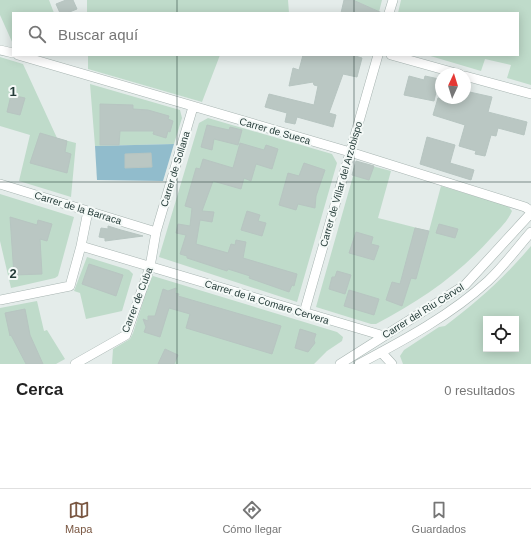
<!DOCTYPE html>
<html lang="es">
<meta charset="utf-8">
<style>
:root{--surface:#fff;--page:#f6f6f6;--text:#222;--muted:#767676;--line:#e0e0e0;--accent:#7a5742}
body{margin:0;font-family:Arial,sans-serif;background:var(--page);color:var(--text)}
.controls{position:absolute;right:12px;bottom:12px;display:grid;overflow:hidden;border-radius:0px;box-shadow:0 2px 10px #0003}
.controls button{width:36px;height:36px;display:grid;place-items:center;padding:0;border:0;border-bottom:1px solid var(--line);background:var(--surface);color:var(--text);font:20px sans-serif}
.compass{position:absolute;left:435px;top:68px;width:36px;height:36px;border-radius:50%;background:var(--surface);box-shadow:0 2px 10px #0003;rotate:4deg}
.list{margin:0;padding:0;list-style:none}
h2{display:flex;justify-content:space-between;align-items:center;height:52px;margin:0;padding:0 16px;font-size:17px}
h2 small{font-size:13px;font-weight:400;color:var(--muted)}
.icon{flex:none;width:22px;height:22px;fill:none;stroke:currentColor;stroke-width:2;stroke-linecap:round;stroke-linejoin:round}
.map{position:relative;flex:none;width:531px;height:364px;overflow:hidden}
.search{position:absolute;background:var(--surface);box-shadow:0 2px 10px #0003;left:12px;right:12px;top:12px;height:44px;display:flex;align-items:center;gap:10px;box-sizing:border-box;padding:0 14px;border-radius:0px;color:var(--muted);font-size:15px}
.sheet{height:124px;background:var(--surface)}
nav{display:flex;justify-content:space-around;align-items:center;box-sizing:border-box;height:56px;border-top:1px solid var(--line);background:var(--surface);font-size:11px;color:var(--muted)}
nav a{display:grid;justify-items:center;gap:2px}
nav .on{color:var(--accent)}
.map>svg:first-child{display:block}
.green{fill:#bfdbca;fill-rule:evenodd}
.water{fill:#91bccc}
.building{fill:#bac7c3;stroke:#b7c5c1}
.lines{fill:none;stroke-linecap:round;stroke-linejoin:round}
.street-casing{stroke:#a7b4b1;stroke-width:10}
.street{stroke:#fff;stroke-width:9}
.grid{fill:none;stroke:#253c39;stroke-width:1;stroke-opacity:0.55}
.labels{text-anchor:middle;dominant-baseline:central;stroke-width:4;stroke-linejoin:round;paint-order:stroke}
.street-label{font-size:10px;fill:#253c39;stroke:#f4f9f7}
.grid-label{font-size:13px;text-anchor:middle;font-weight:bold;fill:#253c39;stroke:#f4f9f7;stroke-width:4;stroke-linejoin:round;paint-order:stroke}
</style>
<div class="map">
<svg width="531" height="364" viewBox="0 0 531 364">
<rect width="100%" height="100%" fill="#e4ecea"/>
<path class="green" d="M 0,0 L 49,0 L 54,13 L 13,13 L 13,44 L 0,15 Z
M 87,0 L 288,0 L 289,13 L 87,13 Z
M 353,0 L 382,0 L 379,12 Z
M 401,0 L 531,0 L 531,85 L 507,78 L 511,65 L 485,59 L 481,71 L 427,55 L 518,55 L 518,13 L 398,13 Z
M 88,55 L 220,55 L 202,102 L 88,69 Z
M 0,57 L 23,64 L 57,138 L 76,143 L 71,197 L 19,181 L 30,135 L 0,126 Z
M 90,84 L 180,110 L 182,118 L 174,144 L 95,146 Z
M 208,118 L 332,154 L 337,163 L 297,302 L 159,257 L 199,123 Z
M 357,162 L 391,171 L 378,218 L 429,231 L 441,186 L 508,206 L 512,211 C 508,221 498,230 491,238 C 458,275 420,301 376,324 L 371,324 L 316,307 Z
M 0,194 L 74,217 L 58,276 L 55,278 L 11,288 L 0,241 Z
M 531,246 L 531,364 L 403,364 L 400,356 L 404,350 L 439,327 L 445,326 C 477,302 505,277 531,246 ZM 486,319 L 516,319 L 516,349 L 486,349 Z
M 87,257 L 129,270 L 133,274 L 122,311 L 86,319 L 80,293 L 74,291 Z
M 153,276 L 337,332 L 343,337 L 342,341 L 327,351 L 314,364 L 112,364 L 113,349 L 130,339 L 133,333 L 151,277 Z
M 37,301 L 44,331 L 47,330 L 65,359 L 56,364 L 0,364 L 0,308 Z"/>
<path class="water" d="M 174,144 L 163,181 L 97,180 L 95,146 Z"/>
<path class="building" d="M 66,0 L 73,0 L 77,9 L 67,13 L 60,13 L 56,4 Z
M 344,0 L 353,0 L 382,13 L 341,13 Z
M 303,55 L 352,55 L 362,58 L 357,77 L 343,74 L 329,113 L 336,115 L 333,127 L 297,117 L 295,124 L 285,122 L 287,113 L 265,107 L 269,94 L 314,105 L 318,86 L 314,85 L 313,82 L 289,86 L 293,68 L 299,70 Z
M 409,76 L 424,80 L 425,76 L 439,79 L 434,101 L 404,95 Z
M 465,91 L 492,97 L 488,112 L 527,122 L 524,135 L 498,128 L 496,136 L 491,135 L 485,156 L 475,154 L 476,151 L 459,146 L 465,125 L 433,115 L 438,98 L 465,98 Z
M 11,95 L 25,98 L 20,115 L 7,112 Z
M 100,104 L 133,105 L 133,109 L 148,110 L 169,116 L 168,119 L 173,121 L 170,132 L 168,131 L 166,138 L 153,134 L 154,131 L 120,131 L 119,145 L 100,145 Z
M 207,125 L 229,130 L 230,127 L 242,130 L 238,145 L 214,139 L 212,150 L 201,147 Z
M 40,133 L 67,141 L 65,152 L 71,154 L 67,173 L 30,163 Z
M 427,137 L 455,145 L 450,163 L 474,170 L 471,180 L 420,164 Z
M 240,143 L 264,150 L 266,145 L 278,149 L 272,169 L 256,164 L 251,181 L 244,178 L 241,189 L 213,181 L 202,211 L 214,212 L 212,222 L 200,220 L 196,244 L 228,253 L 231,244 L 235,245 L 236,240 L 246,242 L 243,258 L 297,274 L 294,286 L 292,285 L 289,292 L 249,278 L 250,276 L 228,269 L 227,271 L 187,258 L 187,256 L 180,254 L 186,235 L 176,233 L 178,224 L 190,226 L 192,208 L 185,206 L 196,168 L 200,169 L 203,159 L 233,168 Z
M 151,153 L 152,167 L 125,168 L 125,154 Z
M 356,161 L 374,166 L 369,180 L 352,175 Z
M 304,163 L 325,170 L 316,196 L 315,208 L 298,204 L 296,210 L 279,205 L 288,173 L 299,176 Z
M 247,211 L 260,215 L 258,221 L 266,223 L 262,236 L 241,230 Z
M 10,217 L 37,225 L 38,220 L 52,224 L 47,241 L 40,239 L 42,274 L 14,275 Z
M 439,224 L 458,229 L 455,238 L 436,233 Z
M 108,226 L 121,230 L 143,236 L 105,241 L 105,238 L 99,237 L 101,228 L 108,229 Z
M 415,228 L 429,231 L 416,279 L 411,278 L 402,306 L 386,300 L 392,282 L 400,284 Z
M 356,232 L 373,237 L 371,244 L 379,246 L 374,260 L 349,253 Z
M 89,264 L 123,275 L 116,296 L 82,284 Z
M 337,271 L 351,275 L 345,294 L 329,289 L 332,277 L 335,277 Z
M 176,288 L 175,293 L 179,294 L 178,296 L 281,326 L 272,354 L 186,328 L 190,314 L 169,308 L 160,337 L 144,332 L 146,327 L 143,319 L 148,321 L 148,316 L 155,316 L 163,289 L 168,291 Z
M 349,290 L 379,299 L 374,315 L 344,306 Z
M 25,309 L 30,335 L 43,364 L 26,364 L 11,335 L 10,336 L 5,313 Z
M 300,329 L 316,334 L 314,340 L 315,343 L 308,352 L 295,348 Z
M 165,349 L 178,355 L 174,364 L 158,364 Z"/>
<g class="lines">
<g class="street-casing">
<path id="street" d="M 389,13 L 393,0
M 0,50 L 13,53
M 18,55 L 350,152 L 525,207 L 531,211
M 391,55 L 459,74
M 465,76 L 531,94
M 0,184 L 156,232
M 81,246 L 88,211
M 0,300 L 70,286 L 81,246 L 384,336
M 304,313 L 378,55
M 381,352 L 392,364
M 75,364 L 126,335 L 150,267 L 156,232 L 193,107
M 340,364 L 465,285 L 531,213
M 359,364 C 404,340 451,315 488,281 C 504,266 517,248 531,232"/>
</g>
<use href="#street" class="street"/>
</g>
<path class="grid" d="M 177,0 L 177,13M 354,0 L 354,13M 177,55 L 177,364M 354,55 L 354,364M 0,182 L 531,182"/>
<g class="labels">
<g class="street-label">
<text transform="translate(275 131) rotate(16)">Carrer de Sueca</text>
<text transform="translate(175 169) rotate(-73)">Carrer de Sollana</text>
<text transform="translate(341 184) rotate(-74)">Carrer de Villar del Arzobispo</text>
<text transform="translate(78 208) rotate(17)">Carrer de la Barraca</text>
<text transform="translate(137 300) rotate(-69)">Carrer de Cuba</text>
<text transform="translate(267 302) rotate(17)">Carrer de la Comare Cervera</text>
<text transform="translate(423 311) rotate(-32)">Carrer del Riu Cèrvol</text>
</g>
</g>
<g class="grid-label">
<text x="13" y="96">1</text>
<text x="13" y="278">2</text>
</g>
</svg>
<div class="controls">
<button><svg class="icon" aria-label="locate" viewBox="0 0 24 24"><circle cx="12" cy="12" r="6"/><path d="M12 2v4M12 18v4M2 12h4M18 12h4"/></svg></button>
</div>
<svg class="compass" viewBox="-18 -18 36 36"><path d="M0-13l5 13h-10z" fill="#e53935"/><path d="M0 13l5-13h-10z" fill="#767676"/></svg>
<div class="search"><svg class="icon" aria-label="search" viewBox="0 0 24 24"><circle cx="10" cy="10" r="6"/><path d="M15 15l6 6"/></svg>Buscar aquí</div>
</div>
<section class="sheet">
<h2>Cerca<small>0 resultados</small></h2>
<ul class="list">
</ul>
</section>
<nav>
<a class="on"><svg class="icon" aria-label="map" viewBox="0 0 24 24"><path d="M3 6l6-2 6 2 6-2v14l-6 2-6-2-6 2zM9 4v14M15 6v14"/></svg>Mapa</a>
<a><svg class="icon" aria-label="directions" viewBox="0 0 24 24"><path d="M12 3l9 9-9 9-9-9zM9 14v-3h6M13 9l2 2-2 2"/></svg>Cómo llegar</a>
<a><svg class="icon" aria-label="saved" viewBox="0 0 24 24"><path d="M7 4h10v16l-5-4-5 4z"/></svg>Guardados</a>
</nav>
